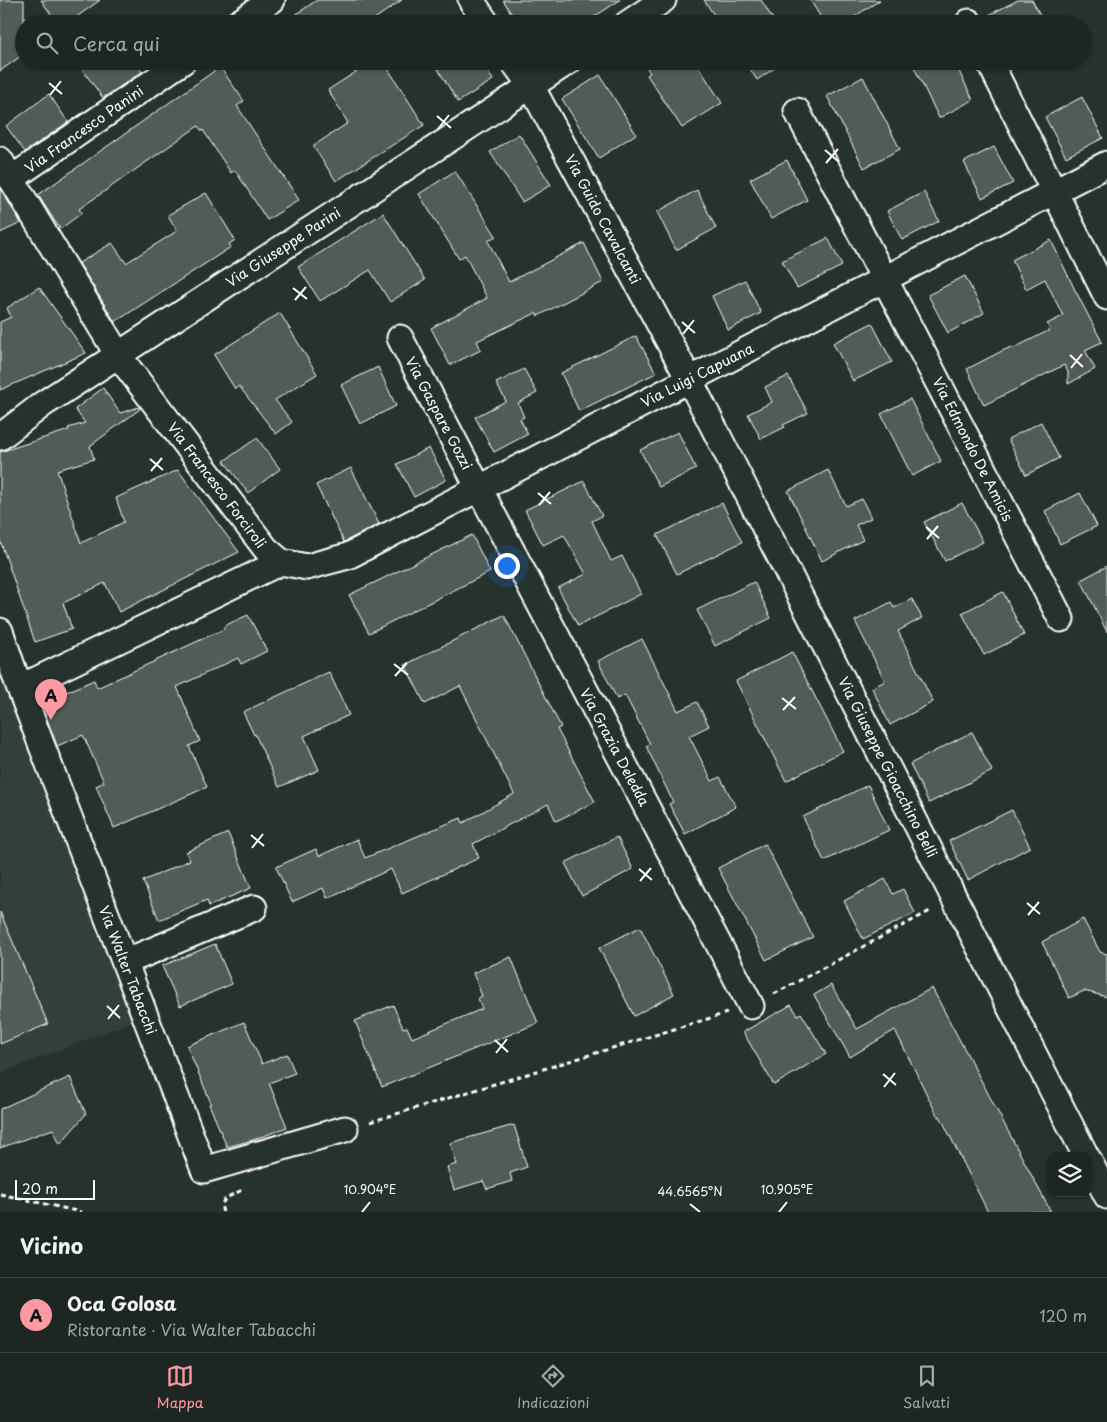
<!DOCTYPE html>
<html lang="it">
<meta charset="utf-8">
<style>
:root{--surface:#1c2622;--page:#252e2a;--text:#f1f3f6;--muted:#a0a5a5;--line:#3a4340;--accent:#ff9aa2}
body{margin:0;font-family:"Playpen Sans",sans-serif;background:var(--page);color:var(--text)}
.controls{position:absolute;right:15px;bottom:15px;display:grid;overflow:hidden;border-radius:10px;box-shadow:0 1px 4px #0004}
.controls button{width:45px;height:45px;display:grid;place-items:center;padding:0;border:0;border-bottom:1px solid var(--line);background:var(--surface);color:var(--text);font:25px sans-serif}
.scale{position:absolute;left:15px;bottom:12px;width:80px;box-sizing:border-box;padding-left:5px;border:2px solid #fff;border-top:0;font-size:14px;line-height:18px;white-space:nowrap;color:#fff;-webkit-text-stroke:4px #26332d;paint-order:stroke}
.you{position:absolute;left:506px;top:565px;width:18px;height:18px;margin:-12px;border:4px solid #fff;border-radius:50%;background:#1a73e8;box-shadow:0 0 0 8px #1a73e833}
.badge{display:grid;place-items:center;width:32px;height:32px;border-radius:50%;background:var(--accent);color:#111;font-size:16px;font-weight:700}
.pin{position:absolute;translate:-50% -41px;filter:drop-shadow(0 1px 2px #0008)}
.pin::after{content:'';position:absolute;top:26px;width:18px;height:15px;background:inherit;clip-path:polygon(0 0,100% 0,50% 100%)}
.list{margin:0;padding:0;list-style:none}
h2{display:flex;justify-content:space-between;align-items:center;height:65px;margin:0;padding:0 20px;font-size:21px}
h2 small{font-size:16px;font-weight:400;color:var(--muted)}
.list li{display:grid;grid-template-columns:32px 1fr auto;gap:15px;align-items:center;box-sizing:border-box;height:75px;padding:0 20px;border-top:1px solid var(--line)}
.list b{display:block;font-size:19px;white-space:nowrap}
.list p{margin:0;font-size:16px;white-space:nowrap;color:var(--muted)}
.list em{font-size:16px;font-style:normal;color:var(--muted)}
.icon{flex:none;width:28px;height:28px;fill:none;stroke:currentColor;stroke-width:2;stroke-linecap:round;stroke-linejoin:round}
.map{position:relative;flex:none;width:1107px;height:1212px;overflow:hidden}
.search{position:absolute;background:var(--surface);box-shadow:0 1px 4px #0004;left:15px;right:15px;top:15px;height:55px;display:flex;align-items:center;gap:12px;box-sizing:border-box;padding:0 18px;border-radius:28px;color:var(--muted);font-size:19px}
.sheet{height:140px;background:var(--surface)}
nav{display:flex;justify-content:space-around;align-items:center;box-sizing:border-box;height:70px;border-top:1px solid var(--line);background:var(--surface);font-size:14px;color:var(--muted)}
nav a{display:grid;justify-items:center;gap:2px}
nav .on{color:var(--accent)}
.map>svg:first-child{display:block}
.built{fill:#333f3a}
.building{fill:#515c57;stroke:#fff}
.lines{fill:none;stroke-linecap:round;stroke-linejoin:round}
.street-casing{stroke:#fff;stroke-width:29}
.path{stroke:#fff;stroke-width:3;stroke-dasharray:5 4;stroke-linecap:butt}
.street{stroke:#26332d;stroke-width:25}
.ticks{fill:none;stroke:#fff;stroke-width:2}
.labels{text-anchor:middle;dominant-baseline:central;stroke-width:4.5;stroke-linejoin:round;paint-order:stroke}
.street-label{font-size:14px;fill:#fff;stroke:#26332d}
.ticks-label{font-size:12px;text-anchor:middle;fill:#fff;stroke:#26332d;stroke-width:4.5;stroke-linejoin:round;paint-order:stroke}
</style>
<div class="map">
<svg width="1107" height="1212" viewBox="0 0 1107 1212">
<rect width="100%" height="100%" fill="#26332d"/>
<filter id="ink" filterUnits="userSpaceOnUse"><feTurbulence type="fractalNoise" baseFrequency=".02" numOctaves="2"/><feDisplacementMap in="SourceGraphic" scale="10" xChannelSelector="R" yChannelSelector="G"/><feConvolveMatrix kernelMatrix="1 2 1 2 8 2 1 2 1" color-interpolation-filters="sRGB"/></filter>
<g filter="url(#ink)">
<path class="built" d="M 0,656 L 139,1019 L 0,1073 Z"/>
<path class="building" d="M 0,0 L 24,0 L 24,54 L 0,71 Z
M 41,0 L 100,0 L 67,24 L 58,24 Z
M 317,0 L 402,0 L 367,24 L 282,24 Z
M 503,0 L 620,0 L 583,24 L 518,24 Z
M 704,0 L 761,0 L 776,24 L 720,24 Z
M 810,0 L 880,0 L 843,24 L 825,24 Z
M 1018,0 L 1032,0 L 1045,24 L 984,24 L 983,18 Z
M 93,61 L 135,61 L 142,72 L 103,98 L 82,69 Z
M 280,61 L 295,61 L 285,68 Z
M 373,61 L 383,61 L 424,125 L 336,181 L 313,146 L 348,123 L 328,90 Z
M 433,61 L 481,61 L 493,80 L 458,102 Z
M 643,61 L 695,61 L 722,103 L 682,128 L 647,75 L 650,73 Z
M 745,61 L 785,61 L 757,80 Z
M 911,61 L 954,61 L 973,100 L 939,118 Z
M 220,67 L 244,101 L 237,106 L 299,200 L 267,220 L 235,170 L 231,173 L 203,130 L 202,131 L 198,126 L 79,209 L 82,213 L 60,229 L 38,195 Z
M 600,75 L 636,134 L 599,158 L 562,99 Z
M 863,77 L 900,149 L 864,168 L 827,96 Z
M 49,94 L 68,122 L 25,152 L 6,126 Z
M 1082,97 L 1103,138 L 1066,157 L 1045,117 Z
M 519,134 L 551,185 L 522,202 L 490,152 Z
M 994,147 L 1013,183 L 982,198 L 964,162 Z
M 787,160 L 807,200 L 771,219 L 750,179 Z
M 455,171 L 496,236 L 488,241 L 509,282 L 584,243 L 603,282 L 538,316 L 536,313 L 477,341 L 481,350 L 450,365 L 431,328 L 487,298 L 465,255 L 459,259 L 419,194 Z
M 0,188 L 21,223 L 0,233 Z
M 697,190 L 716,228 L 676,250 L 657,212 Z
M 924,192 L 939,221 L 902,240 L 887,211 Z
M 206,193 L 235,240 L 229,244 L 231,247 L 115,322 L 79,263 L 112,243 L 126,263 L 177,231 L 168,215 Z
M 383,213 L 425,280 L 390,302 L 370,270 L 320,301 L 298,267 Z
M 828,238 L 842,266 L 797,288 L 782,261 Z
M 1051,240 L 1074,288 L 1102,342 L 1085,350 L 1095,369 L 1068,384 L 1068,372 L 1064,365 L 984,405 L 967,369 L 1000,352 L 1011,347 L 1012,349 L 1050,330 L 1047,324 L 1063,316 L 1045,279 L 1026,289 L 1012,260 Z
M 965,276 L 984,313 L 948,333 L 928,295 Z
M 745,280 L 761,313 L 728,330 L 712,296 Z
M 39,287 L 86,353 L 0,390 L 0,322 L 11,317 L 7,308 Z
M 280,313 L 317,374 L 275,400 L 292,422 L 276,434 L 239,386 L 235,389 L 214,355 Z
M 872,323 L 892,362 L 853,381 L 833,343 Z
M 636,336 L 656,373 L 579,411 L 561,373 Z
M 378,367 L 396,406 L 360,424 L 341,385 Z
M 524,369 L 537,393 L 518,403 L 524,417 L 520,419 L 528,434 L 494,452 L 475,417 L 506,401 L 496,383 Z
M 788,376 L 808,413 L 783,425 L 785,427 L 761,439 L 748,414 L 772,402 L 765,387 Z
M 103,388 L 120,413 L 139,407 L 140,409 L 90,446 L 94,459 L 57,470 L 81,543 L 124,522 L 116,498 L 178,470 L 239,552 L 119,612 L 105,583 L 63,603 L 72,629 L 35,642 L 0,540 L 0,452 L 69,430 L 68,428 L 85,423 L 75,409 Z
M 910,399 L 941,461 L 912,476 L 881,414 Z
M 1041,422 L 1059,458 L 1026,475 L 1008,439 Z
M 678,432 L 696,469 L 659,487 L 640,450 Z
M 257,438 L 280,469 L 248,493 L 224,461 Z
M 429,448 L 446,480 L 414,497 L 397,464 Z
M 351,468 L 379,524 L 344,542 L 316,485 Z
M 828,470 L 846,506 L 862,499 L 871,518 L 856,525 L 863,540 L 822,561 L 788,491 Z
M 584,481 L 602,516 L 592,521 L 611,561 L 622,556 L 641,594 L 578,626 L 558,588 L 586,574 L 564,535 L 543,545 L 525,510 Z
M 1080,493 L 1097,526 L 1060,544 L 1045,511 Z
M 722,503 L 742,542 L 677,574 L 657,535 Z
M 962,503 L 983,542 L 945,561 L 924,522 Z
M 472,535 L 490,572 L 369,633 L 349,595 Z
M 1107,566 L 1107,632 L 1081,580 Z
M 754,582 L 771,618 L 715,646 L 697,610 Z
M 1003,592 L 1024,635 L 984,655 L 962,613 Z
M 912,599 L 922,618 L 898,631 L 933,702 L 890,725 L 872,688 L 885,681 L 855,621 L 891,602 L 894,608 Z
M 248,615 L 267,651 L 241,664 L 238,658 L 177,687 L 200,741 L 189,746 L 207,787 L 114,828 L 96,786 L 104,782 L 83,735 L 57,746 L 41,703 L 94,680 L 97,688 L 224,629 L 224,626 Z
M 504,615 L 561,727 L 557,729 L 595,802 L 556,821 L 548,804 L 473,844 L 479,858 L 402,893 L 391,869 L 327,898 L 323,888 L 292,902 L 276,867 L 316,849 L 319,856 L 357,839 L 365,858 L 461,818 L 463,823 L 514,794 L 460,686 L 425,704 L 405,665 Z
M 642,639 L 678,711 L 697,702 L 709,726 L 689,736 L 712,781 L 720,777 L 736,807 L 685,834 L 669,804 L 673,802 L 646,746 L 650,744 L 625,695 L 617,699 L 598,661 Z
M 792,652 L 843,751 L 786,781 L 736,681 Z
M 329,672 L 349,715 L 304,736 L 319,770 L 279,787 L 255,734 L 254,735 L 243,712 Z
M 972,732 L 992,771 L 929,803 L 910,764 Z
M 868,785 L 889,830 L 824,861 L 803,817 Z
M 1012,810 L 1030,847 L 968,880 L 949,841 Z
M 228,833 L 251,888 L 209,906 L 207,900 L 159,920 L 143,881 L 190,860 L 186,852 Z
M 617,837 L 633,869 L 582,896 L 565,863 Z
M 765,844 L 813,937 L 766,960 L 718,868 Z
M 885,879 L 893,894 L 903,889 L 915,913 L 863,939 L 844,901 Z
M 0,912 L 48,1024 L 0,1044 Z
M 1083,919 L 1100,952 L 1107,954 L 1107,997 L 1084,991 L 1069,998 L 1042,942 Z
M 640,927 L 674,994 L 634,1016 L 599,948 Z
M 215,944 L 232,984 L 180,1006 L 162,966 Z
M 511,957 L 538,1023 L 382,1087 L 355,1021 L 393,1005 L 403,1028 L 407,1027 L 412,1038 L 482,1009 L 478,998 L 482,996 L 473,973 Z
M 831,985 L 857,1029 L 932,988 L 1051,1212 L 988,1212 L 940,1116 L 938,1117 L 895,1030 L 850,1057 L 814,995 Z
M 791,1005 L 798,1015 L 801,1013 L 826,1054 L 774,1085 L 743,1032 Z
M 244,1022 L 262,1064 L 287,1054 L 295,1073 L 269,1083 L 287,1127 L 253,1140 L 227,1147 L 209,1104 L 211,1103 L 187,1046 Z
M 70,1077 L 86,1114 L 60,1144 L 53,1129 L 0,1148 L 0,1109 Z
M 514,1125 L 527,1167 L 510,1173 L 512,1181 L 487,1189 L 483,1181 L 454,1190 L 447,1167 L 457,1164 L 450,1143 Z"/>
<g class="lines">
<g class="street-casing">
<path id="street" d="M 471,0 L 487,24
M 969,22 L 970,24
M 237,24 L 272,0
M 627,24 L 663,0
M 513,61 L 531,86 L 689,379 L 1086,1156
M 989,61 L 1107,297
M 797,111 L 1061,619
M 0,160 L 118,355 L 266,549 L 281,562 L 36,680 L 19,686
M 11,179 L 183,61
M 400,338 L 751,1006
M 0,437 L 43,404 L 118,355 L 569,61
M 281,562 L 307,567 L 348,556 L 1107,164
M 0,631 L 19,686 L 204,1170 L 345,1129
M 125,962 L 254,908
M 1088,1159 L 1107,1196"/>
</g>
<path class="path" d="M 774,994 L 932,910
M 370,1122 L 727,1013
M 0,1194 L 81,1212
M 223,1212 C 218,1200 230,1196 240,1191 L 238,1187"/>
<use href="#street" class="street"/>
</g>
</g>
<path class="ticks" d="M 49,83 L 62,94M 50,95 L 61,81M 437,116 L 451,128M 438,129 L 449,115M 825,150 L 839,162M 826,163 L 838,149M 293,288 L 307,299M 295,300 L 306,287M 682,322 L 695,333M 683,334 L 694,320M 1070,355 L 1083,367M 1071,368 L 1082,354M 150,459 L 163,470M 151,471 L 162,458M 538,493 L 551,504M 539,505 L 550,492M 926,527 L 939,538M 927,539 L 938,526M 394,664 L 408,675M 395,676 L 407,663M 782,698 L 796,709M 783,710 L 795,697M 251,835 L 264,846M 252,848 L 263,834M 639,869 L 652,880M 640,881 L 651,868M 1027,903 L 1040,914M 1028,915 L 1039,902M 107,1006 L 120,1018M 108,1019 L 119,1005M 495,1040 L 508,1052M 496,1053 L 507,1039M 883,1074 L 896,1085M 884,1087 L 895,1073M 690,1204 L 700,1212M 362,1212 L 370,1202M 779,1212 L 787,1202"/>
<g class="labels">
<g class="street-label">
<text transform="translate(84 129) rotate(-35)">Via Francesco Panini</text>
<text transform="translate(603 219) rotate(62)">Via Guido Cavalcanti</text>
<text transform="translate(283 247) rotate(-33)">Via Giuseppe Parini</text>
<text transform="translate(697 375) rotate(-27)">Via Luigi Capuana</text>
<text transform="translate(439 413) rotate(62)">Via Gaspare Gozzi</text>
<text transform="translate(973 449) rotate(63)">Via Edmondo De Amicis</text>
<text transform="translate(217 485) rotate(53)">Via Francesco Forciroli</text>
<text transform="translate(615 747) rotate(62)">Via Grazia Deledda</text>
<text transform="translate(888 767) rotate(63)">Via Giuseppe Gioacchino Belli</text>
<text transform="translate(128 970) rotate(69)">Via Walter Tabacchi</text>
</g>
</g>
<g class="ticks-label">
<text x="370" y="1194">10.904°E</text>
<text x="787" y="1194">10.905°E</text>
<text x="690" y="1196">44.6565°N</text>
</g>
</svg>
<div class="controls">
<button><svg class="icon" aria-label="layers" viewBox="0 0 24 24"><path d="M12 4l9 5-9 5-9-5zM3 14l9 5 9-5"/></svg></button>
</div>
<div class="scale">20 m</div>
<div class="you"></div>
<div class="pin badge" style="left:51px;top:720px">A</div>
<div class="search"><svg class="icon" aria-label="search" viewBox="0 0 24 24"><circle cx="10" cy="10" r="6"/><path d="M15 15l6 6"/></svg>Cerca qui</div>
</div>
<section class="sheet">
<h2>Vicino<small></small></h2>
<ul class="list">
<li><span class="badge">A</span><div><b>Oca Golosa</b><p>Ristorante · Via Walter Tabacchi</p></div><em>120 m</em></li>
</ul>
</section>
<nav>
<a class="on"><svg class="icon" aria-label="map" viewBox="0 0 24 24"><path d="M3 6l6-2 6 2 6-2v14l-6 2-6-2-6 2zM9 4v14M15 6v14"/></svg>Mappa</a>
<a><svg class="icon" aria-label="directions" viewBox="0 0 24 24"><path d="M12 3l9 9-9 9-9-9zM9 14v-3h6M13 9l2 2-2 2"/></svg>Indicazioni</a>
<a><svg class="icon" aria-label="saved" viewBox="0 0 24 24"><path d="M7 4h10v16l-5-4-5 4z"/></svg>Salvati</a>
</nav>
